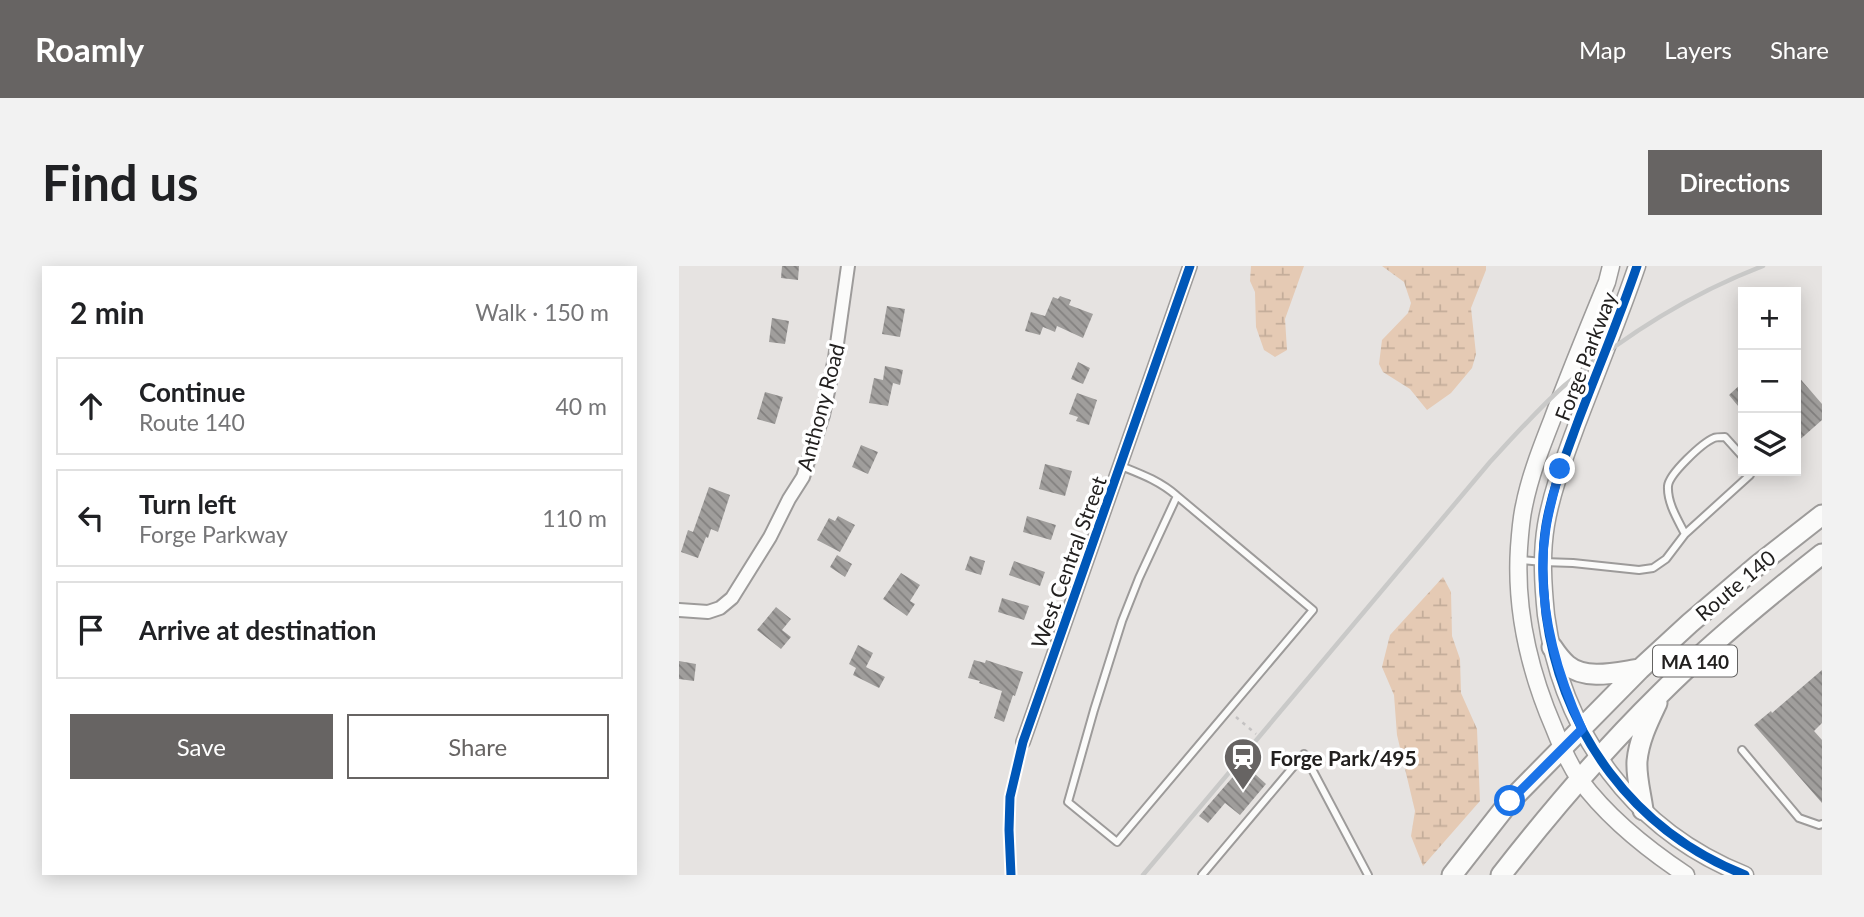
<!DOCTYPE html>
<meta charset="utf-8">
<style>
:root{--surface:#fff;--page:#f2f2f2;--text:#202124;--muted:#757577;--line:#e0e0e0;--accent:#676463}
body{margin:0;font-family:Lato,sans-serif;background:var(--page);color:var(--text)}
.controls{position:absolute;right:21px;top:21px;display:grid;overflow:hidden;border-radius:0px;box-shadow:0 4px 18px #0003}
.controls button{width:63px;height:63px;display:grid;place-items:center;padding:0;border:0;border-bottom:2px solid var(--line);background:var(--surface);color:var(--text);font:35px sans-serif}
.stop{position:absolute;width:21px;height:21px;margin:-16px;border:5px solid #1a73e8;border-radius:50%;background:#fff}
.stop.end{background:#1a73e8;border-color:#fff;box-shadow:0 2px 7px #0008}
.list{margin:0;padding:0;list-style:none}
h2{display:flex;justify-content:space-between;align-items:center;height:91px;margin:0;padding:0 28px;font-size:30px}
h2 small{font-size:23px;font-weight:400;color:var(--muted)}
.list li{display:grid;grid-template-columns:46px 1fr auto;gap:21px;align-items:center;box-sizing:border-box;height:98px;margin:0 14px 14px;padding:0 14px;border:2px solid var(--line);border-radius:0px}
.list b{display:block;font-size:26px;white-space:nowrap}
.list p{margin:0;font-size:23px;white-space:nowrap;color:var(--muted)}
.list em{font-size:23px;font-style:normal;color:var(--muted)}
.actions{display:flex;gap:14px;padding:21px 28px}
.actions a{flex:1;padding:16px 0;border:2px solid var(--accent);border-radius:0px;text-align:center;font-size:24px;color:var(--accent)}
.actions .main{background:var(--accent);color:#fff}
.icon{flex:none;width:38px;height:38px;fill:none;stroke:currentColor;stroke-width:2;stroke-linecap:round;stroke-linejoin:round}
.map{position:relative;flex:none;width:1143px;height:609px;overflow:hidden;border-radius:0px}
header{display:flex;align-items:center;gap:42px;box-sizing:border-box;height:98px;padding:0 35px;background:var(--accent);color:#fff}
header strong{font-size:33px}
nav{display:flex;gap:38px;margin-inline-start:auto;font-size:24px}
.intro{display:flex;align-items:center;justify-content:space-between;box-sizing:border-box;height:168px;padding:0 42px}
h1{margin:0;font-size:49px}
.button{padding:18px 32px;border-radius:0px;background:var(--accent);color:#fff;font-size:24px;font-weight:700}
main{display:flex;gap:42px;padding:0 42px}
aside{flex:1;background:var(--surface);border-radius:0px;box-shadow:0 4px 18px #0003}
.map>svg:first-child{display:block}
.wetland{fill:url(#wetland-marsh)}
.building{fill:url(#building-back-hatch)}
.lines{fill:none;stroke-linecap:round;stroke-linejoin:round}
.service-casing{stroke:#9d9b9a;stroke-width:10}
.minor-casing{stroke:#9d9b9a;stroke-width:16}
.tertiary-casing{stroke:#9d9b9a;stroke-width:19}
.primary-casing{stroke:#9d9b9a;stroke-width:23}
.path{stroke:#c4c2c2;stroke-width:2.5;stroke-dasharray:3.5 5;stroke-linecap:butt}
.service{stroke:#fbfbfa;stroke-width:6}
.minor{stroke:#fbfbfa;stroke-width:12}
.tertiary{stroke:#fbfbfa;stroke-width:16}
.primary{stroke:#fbfbfa;stroke-width:19}
.rail{stroke:#c9c9c8;stroke-width:4.5}
.cycleway-casing{stroke:#fff;stroke-width:13}
.cycleway{stroke:#0057b8;stroke-width:9}
.route{stroke:#1a73e8;stroke-width:9}
.labels{text-anchor:middle;dominant-baseline:central;stroke-width:7;stroke-linejoin:round;paint-order:stroke}
.shield{fill:#fff;stroke:#646362;stroke-width:2}
.shield-label{font-size:19px;font-weight:bold;fill:#22201f}
.street-label{font-size:21px;fill:#22201f;stroke:#fff}
.poi-label{font-size:21px;font-weight:bold;fill:#22201f;stroke:#fff;text-anchor:start}
</style>
<header>
<strong>Roamly</strong>
<nav><a>Map</a><a>Layers</a><a>Share</a></nav>
</header>
<div class="intro"><h1>Find us</h1><a class="button">Directions</a></div>
<main>
<aside>
<h2>2 min<small>Walk · 150 m</small></h2>
<ul class="list">
<li><svg class="icon" aria-label="ahead" viewBox="0 0 24 24"><path d="M12 20V5M6 11l6-6 6 6"/></svg><div><b>Continue</b><p>Route 140</p></div><em>40 m</em></li>
<li><svg class="icon" aria-label="left" viewBox="0 0 24 24"><path d="M17 20v-9H6M10 6l-5 5 5 5"/></svg><div><b>Turn left</b><p>Forge Parkway</p></div><em>110 m</em></li>
<li><svg class="icon" aria-label="arrive" viewBox="0 0 24 24"><path d="M6 21V4h12l-3 4 3 4H6"/></svg><div><b>Arrive at destination</b></div></li>
</ul>
<div class="actions"><a class="main">Save</a><a>Share</a></div>
</aside>
<div class="map">
<svg width="1143" height="609" viewBox="0 0 1143 609">
<defs>
<pattern id="wetland-marsh" width="20" height="14" patternUnits="userSpaceOnUse" patternTransform="scale(1.75)"><rect width="20" height="14" fill="#e5cab4"/><path d="M1 5h8M5 5V1M11 12h8M15 12V8" fill="none" stroke="#c4ad9a"/></pattern>
<pattern id="building-back-hatch" width="6" height="6" patternUnits="userSpaceOnUse" patternTransform="scale(1.75)"><rect width="6" height="6" fill="#a09e9c"/><path d="M-1 5l2 2M0 0l6 6M5-1l2 2" fill="none" stroke="#82807f"/></pattern>
</defs>
<rect width="100%" height="100%" fill="#e6e3e1"/>
<path class="wetland" d="M 572,0 L 625,0 L 606,53 L 608,84 L 596,91 L 585,84 L 577,61 L 576,26 L 571,15 Z
M 703,0 L 807,0 L 807,4 L 792,42 L 797,88 L 793,102 L 772,127 L 748,144 L 731,123 L 704,106 L 700,98 L 703,74 L 729,47 L 732,37 L 725,16 Z
M 764,311 L 772,326 L 773,370 L 781,393 L 782,427 L 798,463 L 801,535 L 744,600 L 732,570 L 736,545 L 718,469 L 715,429 L 703,401 L 711,369 Z"/>
<path class="building" d="M 103,0 L 120,0 L 119,14 L 102,12 Z
M 381,30 L 392,34 L 390,39 L 414,48 L 404,72 L 378,60 L 376,66 L 364,61 L 361,69 L 346,65 L 352,46 L 366,50 L 374,31 L 379,33 Z
M 208,40 L 226,43 L 221,71 L 203,68 Z
M 93,52 L 110,55 L 106,78 L 90,76 Z
M 399,96 L 411,102 L 404,118 L 392,113 Z
M 206,100 L 224,104 L 221,119 L 214,117 L 209,140 L 190,137 L 195,112 L 204,114 Z
M 1117,108 L 1143,138 L 1143,154 L 1117,177 Z
M 1064,116 L 1064,146 L 1050,129 Z
M 86,126 L 104,131 L 96,158 L 78,153 Z
M 398,127 L 418,134 L 410,159 L 397,155 L 399,151 L 390,148 Z
M 182,179 L 199,186 L 189,208 L 173,201 Z
M 366,198 L 393,205 L 386,230 L 360,223 Z
M 30,221 L 51,229 L 39,266 L 32,263 L 29,272 L 27,271 L 19,292 L 2,286 L 9,264 L 14,266 Z
M 159,250 L 176,259 L 161,286 L 138,274 L 150,252 L 156,255 Z
M 348,250 L 377,259 L 372,274 L 344,266 Z
M 158,289 L 173,298 L 166,311 L 151,301 Z
M 291,290 L 306,295 L 302,309 L 286,304 Z
M 335,295 L 366,306 L 361,320 L 330,309 Z
M 222,307 L 241,319 L 231,335 L 236,338 L 228,350 L 204,333 Z
M 323,332 L 350,340 L 345,354 L 319,346 Z
M 97,341 L 112,353 L 103,364 L 112,371 L 102,383 L 78,364 Z
M 179,379 L 194,387 L 187,401 L 206,411 L 200,422 L 174,409 L 177,402 L 170,398 Z
M 295,394 L 306,397 L 307,394 L 344,406 L 336,430 L 334,429 L 325,456 L 315,452 L 323,425 L 300,417 L 301,415 L 289,412 Z
M 0,395 L 17,398 L 15,415 L 0,413 Z
M 1143,404 L 1143,457 L 1135,465 L 1143,474 L 1143,537 L 1075,459 L 1092,445 L 1093,447 Z
M 565,498 L 587,518 L 561,549 L 546,537 L 529,557 L 520,550 Z"/>
<g class="lines">
<g class="service-casing">
<path id="service" d="M 442,200 C 462,208 481,215 498,230 L 634,344 L 438,576 L 389,536 L 415,444 L 443,355 L 460,312 L 498,230
M 1006,268 C 999,254 988,237 989,220 C 990,208 1023,177 1035,172 C 1037,171 1043,171 1046,171 L 1064,191
M 841,294 L 864,296 L 894,297 L 960,304 L 974,302 L 987,293 L 1006,268 L 1071,209 L 1071,205
M 1063,484 L 1120,552 L 1140,559 L 1143,558
M 523,609 L 625,488 L 689,609"/>
</g>
<g class="minor-casing">
<path id="minor" d="M 0,344 L 29,346 L 41,342 L 53,332 L 91,271 L 110,233 L 124,211 L 144,149 L 156,92 L 169,0
M 344,476 L 511,0"/>
</g>
<g class="tertiary-casing">
<path id="tertiary" d="M 932,0 L 928,16 C 909,62 890,108 873,154 C 862,182 851,210 845,240 C 842,253 841,268 840,282 C 836,345 850,404 875,462 C 882,480 890,498 901,514 C 929,552 968,583 1007,609
M 958,0 C 940,53 918,105 898,158 C 886,191 873,224 867,259 C 862,289 864,319 867,349 C 883,467 955,565 1066,609"/>
</g>
<g class="primary-casing">
<path id="primary" d="M 873,381 C 877,387 882,394 888,399 C 907,415 939,406 961,403
M 964,544 C 962,528 957,511 958,495 C 960,474 969,456 978,437
M 773,609 L 831,535 L 961,403 L 1011,357 L 1079,299 L 1143,249
M 822,609 C 872,545 923,485 981,428 C 1031,378 1087,332 1143,288"/>
</g>
<path class="path" d="M 557,451 L 577,468"/>
<use href="#service" class="service"/>
<use href="#minor" class="minor"/>
<use href="#tertiary" class="tertiary"/>
<use href="#primary" class="primary"/>
<path class="rail" d="M 464,609 L 811,196 C 835,170 859,143 886,119 C 945,70 1013,27 1084,0"/>
<g class="cycleway-casing">
<path id="cycleway" d="M 958,0 C 940,53 918,105 898,158 C 886,191 873,224 867,259 C 862,289 864,319 867,349 C 883,467 955,565 1066,609
M 332,609 L 330,564 L 331,531 L 344,476 L 511,0"/>
</g>
<use href="#cycleway" class="cycleway"/>
</g>
<g class="lines">
<path class="route" d="M 831,535 L 903,463 C 874,399 856,331 867,262 C 870,242 876,223 881,203"/>
</g>
<defs>
<g id="station-pin" transform="scale(2.0125)"><path d="M0 17L-7.5 6A9.5 9.5 0 1 1 7.5 6Z" fill="#676463" stroke="#fff"/><path d="M-3-6H3Q5-6 5-4V2Q5 4 3 4L4.5 6H3L1.5 4h-3L-3 6H-4.5L-3 4Q-5 4-5 2V-4Q-5-6-3-6ZM-3.5-4v3h7v-3ZM-3.5 1v1.5H-2V1ZM2 1v1.5H3.5V1Z" fill="#fff"/></g>
</defs>
<g fill-rule="evenodd">
<use href="#station-pin" x="564" y="491"/>
</g>
<g class="labels">
<rect class="shield" x="974" y="379.5" width="84" height="31" rx="5"/>
<g class="shield-label">
<text x="1016" y="395">MA 140</text>
</g>
<g class="street-label">
<text transform="translate(906 90) rotate(-69)">Forge Parkway</text>
<text transform="translate(141 141) rotate(-75)">Anthony Road</text>
<text transform="translate(389 296) rotate(-70)">West Central Street</text>
<text transform="translate(1056 319) rotate(-40)">Route 140</text>
</g>
<g class="poi-label">
<text x="591" y="491">Forge Park/495</text>
</g>
</g>
</svg>
<div class="controls">
<button>+</button>
<button>−</button>
<button><svg class="icon" aria-label="layers" viewBox="0 0 24 24"><path d="M12 4l9 5-9 5-9-5zM3 14l9 5 9-5"/></svg></button>
</div>
<div class="stop" style="left:831px;top:535px"></div>
<div class="stop end" style="left:881px;top:203px"></div>
</div>
</main>
